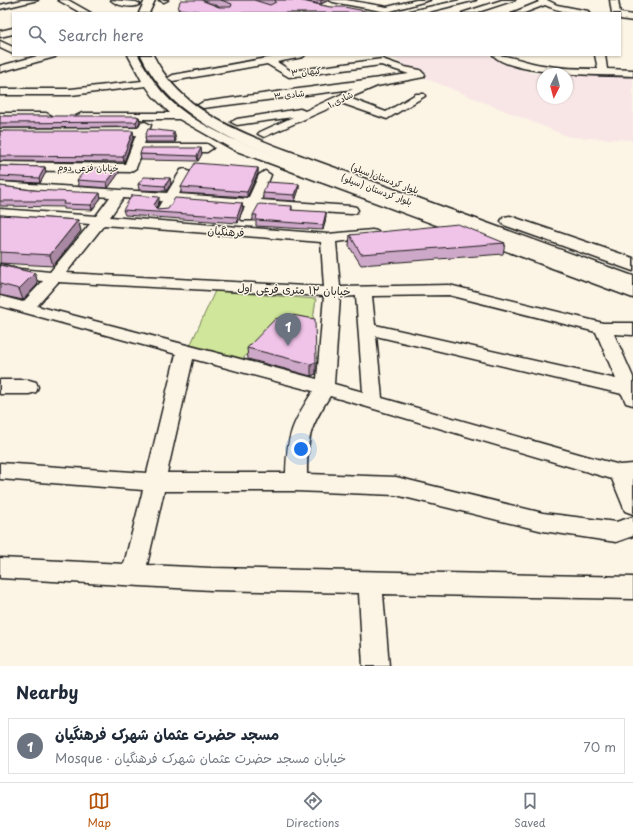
<!DOCTYPE html>
<meta charset="utf-8">
<style>
:root{--surface:#fff;--page:#f6f6f7;--text:#1f2937;--muted:#747a83;--line:#e0e1e3;--accent:#b45309}
body{margin:0;font-family:"Playpen Sans","Playpen Sans Arabic",sans-serif;background:var(--page);color:var(--text)}
.compass{position:absolute;left:537px;top:68px;width:36px;height:36px;border-radius:50%;background:var(--surface);box-shadow:0 1px 3px #0004;rotate:186deg}
.you{position:absolute;left:301px;top:449px;width:14px;height:14px;margin:-10px;border:3px solid #fff;border-radius:50%;background:#1a73e8;box-shadow:0 0 0 6px #1a73e833}
.badge{display:grid;place-items:center;width:26px;height:26px;border-radius:50%;background:var(--accent);color:#fff;font-size:13px;font-weight:700}
.pin{position:absolute;translate:-50% -33px;filter:drop-shadow(0 1px 2px #0008)}
.pin::after{content:'';position:absolute;top:21px;width:14px;height:12px;background:inherit;clip-path:polygon(0 0,100% 0,50% 100%)}
.list{margin:0;padding:0;list-style:none}
h2{display:flex;justify-content:space-between;align-items:center;height:52px;margin:0;padding:0 16px;font-size:17px}
h2 small{font-size:13px;font-weight:400;color:var(--muted)}
.list li{display:grid;grid-template-columns:26px 1fr auto;gap:12px;align-items:center;box-sizing:border-box;height:56px;margin:0 8px 8px;padding:0 8px;border:1px solid var(--line);border-radius:0px}
.list b{display:block;font-size:15px;white-space:nowrap}
.list p{margin:0;font-size:13px;white-space:nowrap;color:var(--muted)}
.list em{font-size:13px;font-style:normal;color:var(--muted)}
.icon{flex:none;width:22px;height:22px;fill:none;stroke:currentColor;stroke-width:2;stroke-linecap:round;stroke-linejoin:round}
.map{position:relative;flex:none;width:633px;height:666px;overflow:hidden}
.search{position:absolute;background:var(--surface);box-shadow:0 1px 3px #0004;left:12px;right:12px;top:12px;height:44px;display:flex;align-items:center;gap:10px;box-sizing:border-box;padding:0 14px;border-radius:0px;color:var(--muted);font-size:15px}
.sheet{height:116px;background:var(--surface)}
nav{display:flex;justify-content:space-around;align-items:center;box-sizing:border-box;height:56px;border-top:1px solid var(--line);background:var(--surface);font-size:11px;color:var(--muted)}
nav a{display:grid;justify-items:center;gap:2px}
nav .on{color:var(--accent)}
.map>svg:first-child{display:block}
.built{fill:#f8e6e6}
.green{fill:#d0e69a;stroke:#76815b}
.lines{fill:none;stroke-linecap:round;stroke-linejoin:round}
.minor-casing{stroke:#1c1c1c;stroke-width:3}
.major-casing{stroke:#1c1c1c;stroke-width:3}
.minor{fill:#fcf5e5;fill-rule:evenodd}
.major{fill:#fcf5e5;fill-rule:evenodd}
.wall{fill:#cea8c8;stroke:#1c1c1c}
.shaded-wall{fill:#a888a2;stroke:#1c1c1c}
.building{fill:#f0c3e8;stroke:#1c1c1c}
.labels{text-anchor:middle;dominant-baseline:central;stroke-width:3;stroke-linejoin:round;paint-order:stroke}
.far-street-label{font-size:9px;fill:#1c1c1c;stroke:#fcf5e5}
.street-label{font-size:11px;fill:#1c1c1c;stroke:#fcf5e5}
</style>
<div class="map">
<svg width="633" height="666" viewBox="0 0 633 666">
<rect width="100%" height="100%" fill="#fcf5e5"/>
<filter id="ink" filterUnits="userSpaceOnUse"><feTurbulence type="fractalNoise" baseFrequency=".025" numOctaves="2"/><feDisplacementMap in="SourceGraphic" scale="8" xChannelSelector="R" yChannelSelector="G"/><feConvolveMatrix kernelMatrix="1 2 1 2 8 2 1 2 1" color-interpolation-filters="sRGB"/></filter>
<g filter="url(#ink)">
<path class="built" d="M 390,55 L 488,55 L 502,62 L 532,73 L 555,74 L 543,74 L 543,98 L 567,98 L 567,74 L 633,77 L 633,140 L 569,137 L 420,76 Z"/>
<path class="green" d="M 215,291 L 316,299 L 312,326 L 279,327 L 241,360 L 189,348 Z"/>
<g class="lines">
<g class="minor-casing">
<path id="minor" d="M 22,0 L 38,0 L 0,9 L 0,5 Z
M 58,0 L 68,0 L 91,13 L 81,13 Z
M 111,0 L 136,2 L 140,4 C 133,9 117,6 111,0 Z
M 159,0 L 168,0 L 164,2 Z
M 329,0 L 346,0 L 387,7 L 416,0 L 430,0 L 387,12 L 333,2 Z
M 461,0 L 476,0 L 424,13 L 409,13 L 410,11 Z
M 502,0 L 515,0 L 475,13 L 462,13 Z
M 537,0 L 547,0 L 557,5 L 588,11 L 589,13 C 574,13 559,12 545,5 L 524,13 L 512,13 L 539,2 Z
M 610,0 L 618,0 L 620,13 L 612,13 Z
M 620,13 L 633,15 L 633,21 L 620,19 Z
M 13,28 L 13,34 L 0,37 L 0,31 Z
M 0,41 L 13,47 L 13,54 L 0,48 Z
M 41,55 L 57,55 L 55,57 L 0,72 L 0,66 Z
M 128,55 L 138,55 C 163,102 183,115 230,138 L 633,287 L 633,298 L 234,150 L 179,119 L 82,119 L 76,116 L 82,113 L 170,113 L 153,96 L 146,86 L 71,95 L 0,95 L 0,89 L 71,89 L 142,81 Z
M 284,55 L 305,55 L 303,57 L 277,62 L 291,71 L 382,59 L 405,67 L 420,70 L 425,75 L 424,77 L 377,86 L 349,98 L 386,112 L 416,94 L 424,94 L 425,96 L 387,119 L 341,103 L 264,137 L 258,134 L 260,132 L 293,117 L 237,125 L 231,122 L 237,119 L 300,109 L 305,111 L 353,89 L 203,108 L 198,105 L 203,102 L 409,74 L 381,65 L 289,77 L 267,64 L 173,81 L 168,78 L 173,75 Z
M 493,55 C 508,55 519,60 532,63 C 554,68 576,69 598,69 L 595,55 L 605,55 L 607,69 L 633,70 L 633,76 C 605,75 511,76 493,55 Z
M 0,113 L 46,113 L 52,116 L 46,119 L 0,119 Z
M 145,122 L 151,125 L 144,144 L 207,144 L 213,148 L 207,152 L 142,152 L 136,168 L 130,172 L 0,170 L 0,162 L 125,164 L 136,135 L 0,135 L 0,129 L 138,128 L 141,123 Z
M 185,169 L 191,173 L 179,194 L 248,199 L 259,175 L 265,171 L 271,175 L 261,200 L 351,206 L 356,207 L 358,210 L 356,213 L 351,214 L 258,208 L 252,220 L 242,220 L 240,217 L 245,207 L 175,202 L 168,214 L 158,214 L 156,211 L 162,201 L 123,198 L 110,217 L 328,234 L 372,230 L 377,231 L 379,234 L 377,237 L 336,242 L 340,287 L 449,285 L 603,323 L 633,323 L 633,335 L 614,334 L 633,377 L 633,405 L 626,403 L 622,394 L 376,336 L 382,398 L 586,456 L 620,465 L 633,464 L 633,514 L 625,511 L 612,479 L 330,396 C 310,427 307,437 307,474 L 396,477 L 543,513 L 616,522 L 633,517 L 633,536 L 616,542 L 543,531 L 396,495 L 296,491 L 164,491 L 147,565 L 211,568 L 633,577 L 633,599 L 383,594 L 389,666 L 363,666 L 359,593 L 211,590 L 0,578 L 0,558 L 124,564 L 143,490 L 0,479 L 0,463 L 147,473 L 176,354 L 0,306 L 0,296 L 23,302 L 43,281 L 20,279 L 0,274 L 0,264 L 20,269 L 50,272 L 90,224 L 0,217 L 0,209 L 96,216 L 110,197 L 0,190 L 0,182 L 167,193 L 181,170 ZM 104,225 L 321,242 L 324,287 L 66,273 ZM 58,282 L 324,296 L 317,379 L 37,306 ZM 449,295 L 596,332 L 616,379 L 375,325 L 372,296 ZM 356,296 L 363,392 L 334,384 L 340,297 ZM 193,359 L 313,391 C 292,424 287,435 286,473 L 167,473 Z
M 0,380 L 29,380 L 36,382 L 38,387 L 36,392 L 29,394 L 0,394 Z"/>
</g>
<g class="major-casing">
<path id="major" d="M 145,0 L 155,0 L 149,13 L 139,13 Z
M 141,55 L 153,55 C 179,108 233,130 286,150 L 633,276 L 633,289 L 237,141 C 195,121 161,98 141,55 Z
M 510,216 L 633,258 L 633,271 L 504,225 L 501,221 L 504,217 Z"/>
</g>
<use href="#minor" class="minor"/>
<use href="#major" class="major"/>
</g>
<path class="wall" d="M 202,0 L 298,0 L 330,7 L 376,13 L 179,13 L 178,9 L 220,7 Z
M 300,0 L 329,0 L 321,4 Z
M 0,116 L 139,117 L 140,122 L 137,127 L 0,128 Z
M 0,131 L 134,136 L 124,162 L 0,161 Z
M 174,135 L 176,140 L 175,142 L 146,142 L 145,137 Z
M 140,154 L 202,154 L 198,161 L 141,160 Z
M 0,166 L 45,167 L 46,172 L 40,183 L 0,181 Z
M 258,168 L 258,173 L 247,197 L 181,193 L 181,187 Z
M 119,173 L 108,188 L 79,186 L 77,180 Z
M 170,178 L 171,184 L 166,191 L 139,190 L 138,184 Z
M 299,184 L 299,189 L 295,201 L 263,199 L 263,193 Z
M 0,186 L 101,198 L 92,210 L 64,209 L 64,207 L 0,206 Z
M 159,202 L 156,208 L 157,210 L 243,208 L 238,223 L 125,215 L 123,210 Z
M 292,206 L 292,210 L 326,217 L 323,230 L 256,226 L 256,221 L 253,221 L 253,215 Z
M 0,215 L 78,220 L 81,231 L 53,266 L 0,263 Z
M 350,235 L 505,243 L 503,254 L 361,265 L 349,246 Z
M 0,265 L 35,273 L 38,284 L 23,300 L 0,295 Z
M 292,315 L 316,374 L 311,376 L 248,359 L 247,348 Z"/>
<path class="shaded-wall" d="M 321,0 L 329,0 L 321,4 Z
M 137,116 L 138,119 L 139,117 L 140,122 L 137,127 L 136,122 Z
M 133,131 L 134,136 L 124,162 L 123,157 Z
M 174,132 L 176,140 L 175,142 L 174,137 L 172,135 Z
M 201,148 L 202,154 L 198,161 L 197,156 Z
M 45,167 L 46,172 L 40,183 L 39,178 Z
M 118,168 L 119,173 L 108,188 L 107,182 Z
M 258,168 L 258,173 L 247,197 L 247,192 Z
M 170,178 L 171,184 L 166,191 L 165,186 Z
M 299,184 L 299,189 L 295,201 L 295,195 Z
M 100,193 L 101,198 L 92,210 L 91,205 Z
M 159,197 L 159,202 L 155,210 L 154,205 Z
M 242,203 L 243,208 L 238,223 L 237,217 Z
M 326,212 L 326,217 L 323,230 L 323,225 Z
M 78,220 L 81,231 L 53,266 L 50,255 Z
M 35,273 L 38,284 L 23,300 L 19,289 Z
M 316,362 L 316,374 L 311,376 L 311,364 Z"/>
<path class="building" d="M 181,0 L 201,0 L 219,7 L 231,7 L 232,4 L 221,0 L 254,0 L 270,5 L 276,2 L 275,0 L 298,0 L 330,7 L 344,7 L 376,13 L 214,13 L 178,9 L 180,1 Z
M 0,116 L 137,116 L 137,117 L 139,117 L 136,122 L 0,123 Z
M 148,129 L 174,132 L 172,135 L 175,135 L 174,137 L 145,137 Z
M 0,131 L 133,131 L 123,157 L 0,156 Z
M 142,148 L 201,148 L 197,156 L 140,154 Z
M 195,163 L 258,168 L 247,192 L 181,187 Z
M 0,166 L 45,167 L 39,178 L 0,176 Z
M 87,168 L 118,168 L 107,182 L 77,180 Z
M 144,177 L 170,178 L 165,186 L 138,184 Z
M 267,182 L 299,184 L 295,195 L 263,193 Z
M 0,186 L 32,190 L 100,193 L 91,205 L 63,204 L 64,201 L 0,201 Z
M 132,195 L 159,197 L 154,205 L 157,210 L 168,209 L 175,198 L 242,203 L 237,217 L 123,210 Z
M 259,204 L 292,206 L 291,210 L 326,212 L 323,225 L 256,220 L 257,215 L 253,215 Z
M 0,215 L 78,220 L 50,255 L 0,252 Z
M 458,224 L 505,243 L 361,254 L 350,235 Z
M 0,265 L 35,273 L 19,289 L 0,284 Z
M 292,315 L 315,319 L 316,362 L 311,364 L 247,348 L 275,319 Z"/>
</g>
<g class="labels">
<g class="far-street-label">
<text transform="translate(306 71) rotate(-5)">کیهان ۳</text>
<text transform="translate(289 94) rotate(-7)">شادی ۳</text>
<text transform="translate(340 99) rotate(-26)">شادی ۱</text>
<text transform="translate(88 167) rotate(1)">خیابان فرعی دوم</text>
<text transform="translate(385 178) rotate(20)">بلوار کردستان(سیلو)</text>
<text transform="translate(377 189) rotate(20)">بلوار کردستان (سیلو)</text>
</g>
<g class="street-label">
<text transform="translate(226 231) rotate(4)">فرهنگیان</text>
<text transform="translate(294 289) rotate(2)">خیابان ۱۲ متری فرعی اول</text>
</g>
</g>
</svg>
<svg class="compass" viewBox="-18 -18 36 36"><path d="M0-13l5 13h-10z" fill="#e53935"/><path d="M0 13l5-13h-10z" fill="#747a83"/></svg>
<div class="you"></div>
<div class="pin badge" style="left:288px;top:346px;background:#6b7280">1</div>
<div class="search"><svg class="icon" aria-label="search" viewBox="0 0 24 24"><circle cx="10" cy="10" r="6"/><path d="M15 15l6 6"/></svg>Search here</div>
</div>
<section class="sheet">
<h2>Nearby<small></small></h2>
<ul class="list">
<li><span class="badge" style="background:#6b7280">1</span><div><b>مسجد حضرت عثمان شهرک فرهنگیان</b><p>Mosque · خیابان مسجد حضرت عثمان شهرک فرهنگیان</p></div><em>70 m</em></li>
</ul>
</section>
<nav>
<a class="on"><svg class="icon" aria-label="map" viewBox="0 0 24 24"><path d="M3 6l6-2 6 2 6-2v14l-6 2-6-2-6 2zM9 4v14M15 6v14"/></svg>Map</a>
<a><svg class="icon" aria-label="directions" viewBox="0 0 24 24"><path d="M12 3l9 9-9 9-9-9zM9 14v-3h6M13 9l2 2-2 2"/></svg>Directions</a>
<a><svg class="icon" aria-label="saved" viewBox="0 0 24 24"><path d="M7 4h10v16l-5-4-5 4z"/></svg>Saved</a>
</nav>
